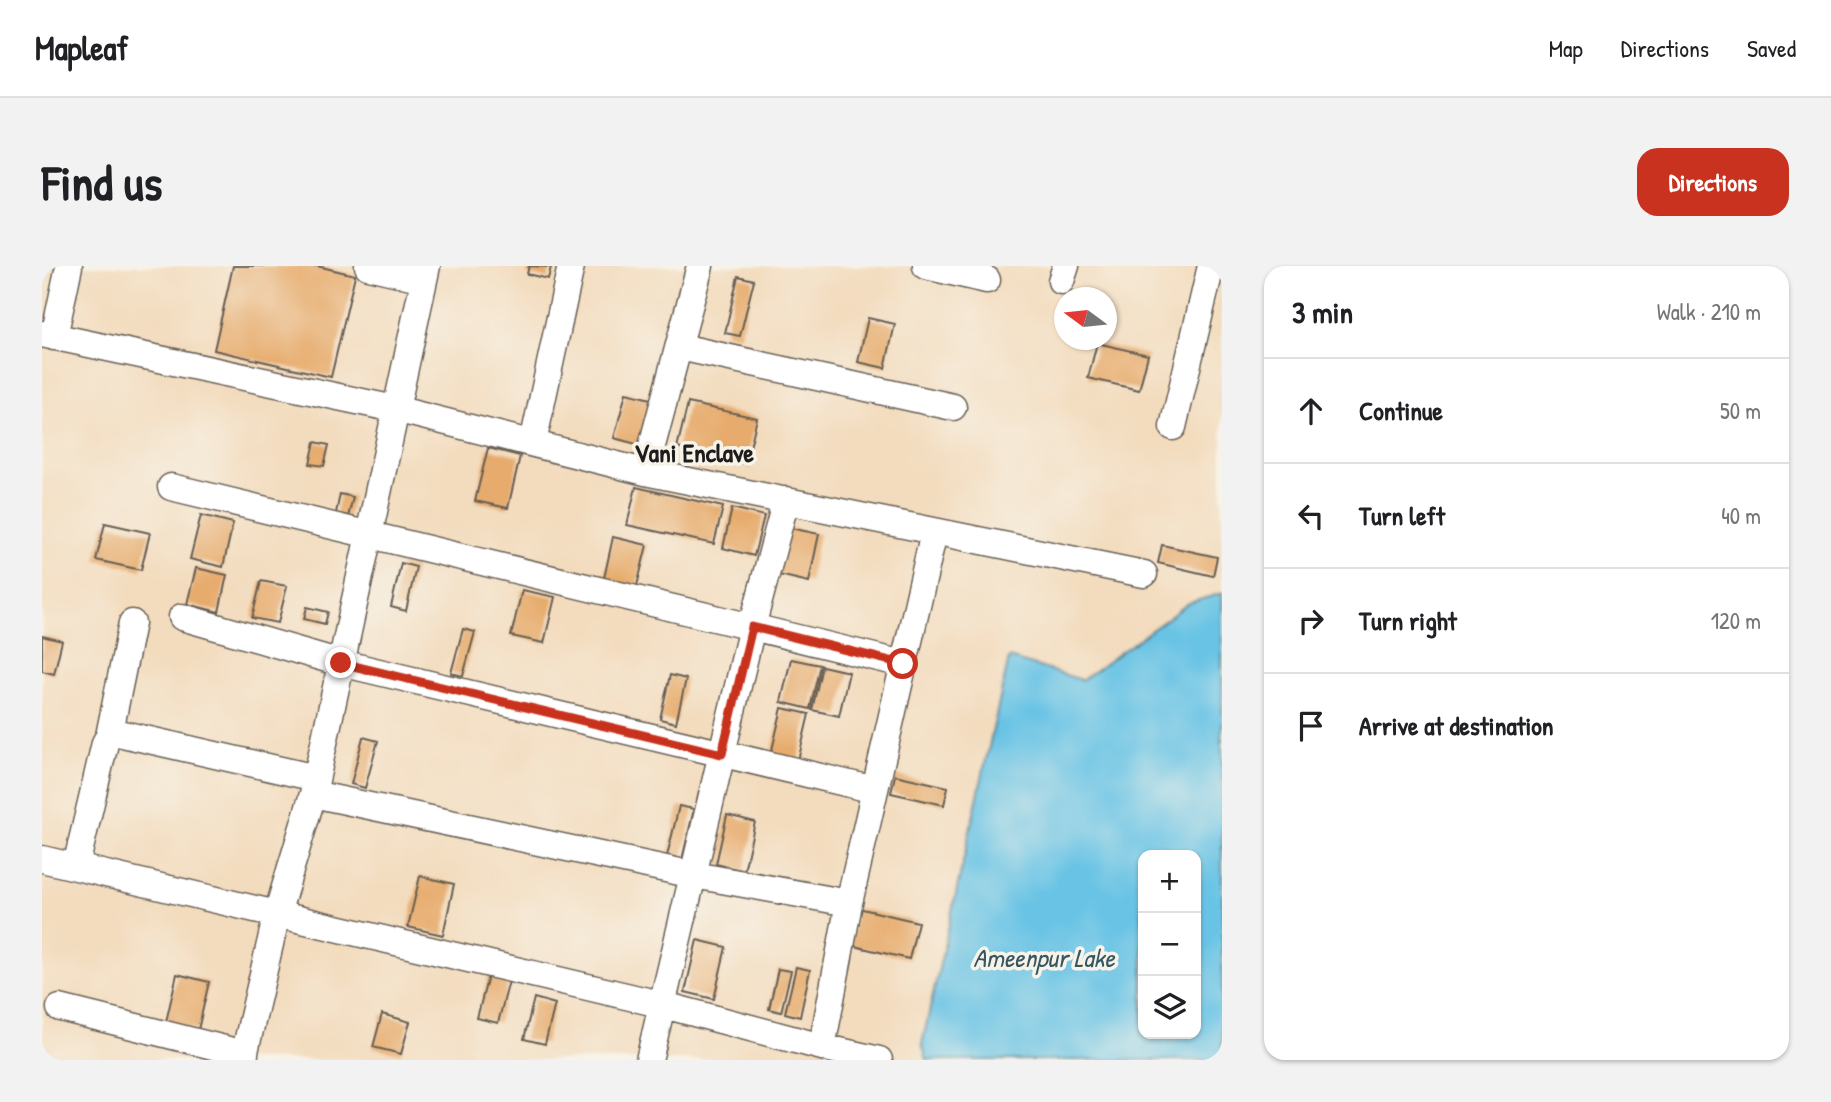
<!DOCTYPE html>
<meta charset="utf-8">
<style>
:root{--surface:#fff;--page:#f2f2f2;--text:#202124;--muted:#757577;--line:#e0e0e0;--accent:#c8321e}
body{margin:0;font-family:"Patrick Hand",sans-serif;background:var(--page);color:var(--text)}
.controls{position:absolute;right:21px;bottom:21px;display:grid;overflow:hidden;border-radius:14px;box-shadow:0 2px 5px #0004}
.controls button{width:63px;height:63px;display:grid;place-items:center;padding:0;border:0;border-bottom:2px solid var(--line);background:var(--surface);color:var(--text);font:35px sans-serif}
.compass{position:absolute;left:1012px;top:21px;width:63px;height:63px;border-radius:50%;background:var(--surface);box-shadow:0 2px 5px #0004;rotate:285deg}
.stop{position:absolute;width:21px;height:21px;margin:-16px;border:5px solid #c8321e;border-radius:50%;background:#fff}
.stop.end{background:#c8321e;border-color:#fff;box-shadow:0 2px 7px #0008}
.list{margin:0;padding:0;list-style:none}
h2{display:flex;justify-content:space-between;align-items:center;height:91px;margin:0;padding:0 28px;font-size:30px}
h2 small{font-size:23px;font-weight:400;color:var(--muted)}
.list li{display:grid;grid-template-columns:46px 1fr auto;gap:21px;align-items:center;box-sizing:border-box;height:105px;padding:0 28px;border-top:2px solid var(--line)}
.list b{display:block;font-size:26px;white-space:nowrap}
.list em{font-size:23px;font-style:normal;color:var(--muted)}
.icon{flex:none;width:38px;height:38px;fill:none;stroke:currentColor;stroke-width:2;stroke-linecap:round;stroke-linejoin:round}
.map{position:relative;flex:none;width:1180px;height:794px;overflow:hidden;border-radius:21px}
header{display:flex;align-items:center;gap:42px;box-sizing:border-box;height:98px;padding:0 35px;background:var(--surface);border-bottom:2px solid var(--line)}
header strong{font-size:33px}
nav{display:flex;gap:38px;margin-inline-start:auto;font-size:24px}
.intro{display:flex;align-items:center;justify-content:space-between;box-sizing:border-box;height:168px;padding:0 42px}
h1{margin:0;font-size:49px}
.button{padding:18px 32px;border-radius:21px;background:var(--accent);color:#fff;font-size:24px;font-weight:700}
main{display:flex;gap:42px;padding:0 42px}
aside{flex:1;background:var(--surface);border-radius:21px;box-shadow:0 2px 5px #0004}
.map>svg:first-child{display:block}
.water{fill:#67c3e5;stroke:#427080;stroke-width:2;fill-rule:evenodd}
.building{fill:#e7ac6d}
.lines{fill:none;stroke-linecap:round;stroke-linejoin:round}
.street-casing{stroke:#675f54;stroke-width:29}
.street{stroke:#fff;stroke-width:26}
.route{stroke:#c8321e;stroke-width:9}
.labels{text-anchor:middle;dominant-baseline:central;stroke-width:7;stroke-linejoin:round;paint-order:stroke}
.neighbourhood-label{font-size:26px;font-weight:bold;fill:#1c1c1c;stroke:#f7f3e8}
.water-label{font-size:26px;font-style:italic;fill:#365662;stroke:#f7f3e8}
</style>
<header>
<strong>Mapleaf</strong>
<nav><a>Map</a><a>Directions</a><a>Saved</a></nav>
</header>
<div class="intro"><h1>Find us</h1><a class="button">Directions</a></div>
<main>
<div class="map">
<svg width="1180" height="794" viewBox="0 0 1180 794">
<rect width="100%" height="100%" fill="#f7f3e8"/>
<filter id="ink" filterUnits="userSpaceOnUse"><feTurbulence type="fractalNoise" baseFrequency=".0143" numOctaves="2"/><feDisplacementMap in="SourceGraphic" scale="14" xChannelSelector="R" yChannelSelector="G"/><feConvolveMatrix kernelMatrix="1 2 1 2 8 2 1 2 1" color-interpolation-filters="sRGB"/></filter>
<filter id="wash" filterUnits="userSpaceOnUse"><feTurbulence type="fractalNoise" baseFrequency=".00686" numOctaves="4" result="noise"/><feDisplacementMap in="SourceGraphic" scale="28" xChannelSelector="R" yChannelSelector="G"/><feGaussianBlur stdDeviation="1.57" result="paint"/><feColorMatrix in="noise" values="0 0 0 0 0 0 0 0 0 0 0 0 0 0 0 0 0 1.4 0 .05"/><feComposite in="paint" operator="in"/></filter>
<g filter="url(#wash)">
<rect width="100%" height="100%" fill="#f3dbbd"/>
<path class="water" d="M 1180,327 L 1180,794 L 885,794 L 880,778 L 967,392 L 1040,414 L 1147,337 ZM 1101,589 L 1154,589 L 1154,768 L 1101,768 Z"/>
<g id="blocks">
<path class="building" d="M 191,0 L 275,0 L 313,9 L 289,111 L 172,84 Z
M 487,0 L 509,1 L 506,13 L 485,8 Z
M 696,10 L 712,14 L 698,70 L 683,67 Z
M 826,52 L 853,58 L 843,102 L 816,96 Z
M 1055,77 L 1106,89 L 1097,124 L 1046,112 Z
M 584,127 L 609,133 L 598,179 L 572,172 Z
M 646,137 L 715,152 L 704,198 L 635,182 Z
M 273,176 L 287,179 L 282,200 L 268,198 Z
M 446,182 L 478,190 L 466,242 L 433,235 Z
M 594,221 L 681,241 L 672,278 L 585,259 Z
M 298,228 L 311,231 L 305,255 L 293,252 Z
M 690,242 L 722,250 L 712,290 L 681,282 Z
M 159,249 L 191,257 L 181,301 L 148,293 Z
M 63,257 L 108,267 L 99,304 L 54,294 Z
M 748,262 L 777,268 L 767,316 L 737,309 Z
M 571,271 L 605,279 L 594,324 L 561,317 Z
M 1120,279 L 1175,291 L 1171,310 L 1116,297 Z
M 359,297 L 374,301 L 364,345 L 349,341 Z
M 154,302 L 185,309 L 177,346 L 145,338 Z
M 219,315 L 245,320 L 236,357 L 210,352 Z
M 480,324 L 513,331 L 502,377 L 469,370 Z
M 265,341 L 286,346 L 283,358 L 262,353 Z
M 421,363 L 433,366 L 421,410 L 409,407 Z
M 0,370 L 20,375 L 12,408 L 0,405 Z
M 749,393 L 778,399 L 768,443 L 739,436 Z
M 780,400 L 807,406 L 797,450 L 770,444 Z
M 628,409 L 644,413 L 634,457 L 618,453 Z
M 740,442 L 767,448 L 756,495 L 729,488 Z
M 321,471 L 336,475 L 323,522 L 309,518 Z
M 853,509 L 906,521 L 902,539 L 849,527 Z
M 637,540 L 652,543 L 640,594 L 625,590 Z
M 685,549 L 713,556 L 702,605 L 674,598 Z
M 378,610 L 412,618 L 401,669 L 366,661 Z
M 816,642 L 876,656 L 867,693 L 808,679 Z
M 655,674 L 684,681 L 672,733 L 643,726 Z
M 754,701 L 768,704 L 758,751 L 743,747 Z
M 736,703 L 749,705 L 739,746 L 727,743 Z
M 135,708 L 167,716 L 156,764 L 124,756 Z
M 446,710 L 467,715 L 456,757 L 435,752 Z
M 492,732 L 513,738 L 503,778 L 482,773 Z
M 340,748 L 368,756 L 359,788 L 331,781 Z"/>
</g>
</g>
<g filter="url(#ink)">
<use href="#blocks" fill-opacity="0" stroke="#675f54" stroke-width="2"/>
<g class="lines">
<g class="street-casing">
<path id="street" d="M 326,0 L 382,13
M 884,0 L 945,14
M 1019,15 L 1024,0
M 0,68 L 353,143 L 603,206 L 1102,308
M 12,71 L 27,0
M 638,81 L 911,141
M 1131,161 L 1169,0
M 491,177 L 529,0
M 603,206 L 658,0
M 129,221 L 710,361 L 607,794
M 744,234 L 710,361 L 861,398
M 140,351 L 299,397 L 833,524
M 67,470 L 90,357
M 271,528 L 652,609 L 807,637
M 0,593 L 618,738 L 780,781 L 837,794
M 34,600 L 63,477 L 67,470 L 72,466 L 274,512
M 18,742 L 203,788
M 780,781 L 807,637 L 892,266
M 201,794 L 235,648 L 271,528 L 385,0"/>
</g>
<use href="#street" class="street"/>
</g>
</g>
<g class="lines" filter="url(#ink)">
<path class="route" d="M 299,397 L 680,488 L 710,361 L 861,398"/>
</g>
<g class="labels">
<g class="neighbourhood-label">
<text x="652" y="186">Vani Enclave</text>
</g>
<g class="water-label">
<text x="1002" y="691">Ameenpur Lake</text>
</g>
</g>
</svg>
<div class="controls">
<button>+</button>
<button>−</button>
<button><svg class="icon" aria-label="layers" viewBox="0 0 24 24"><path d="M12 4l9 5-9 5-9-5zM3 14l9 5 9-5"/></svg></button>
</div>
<svg class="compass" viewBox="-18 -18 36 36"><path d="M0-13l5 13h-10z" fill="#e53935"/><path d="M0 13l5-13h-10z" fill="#757577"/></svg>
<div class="stop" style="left:861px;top:398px"></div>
<div class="stop end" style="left:299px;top:397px"></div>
</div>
<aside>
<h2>3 min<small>Walk · 210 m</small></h2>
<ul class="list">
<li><svg class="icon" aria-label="ahead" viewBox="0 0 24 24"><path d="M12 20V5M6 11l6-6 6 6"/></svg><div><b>Continue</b></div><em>50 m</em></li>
<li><svg class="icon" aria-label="left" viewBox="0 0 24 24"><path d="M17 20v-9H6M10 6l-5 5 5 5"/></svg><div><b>Turn left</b></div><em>40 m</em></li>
<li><svg class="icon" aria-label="right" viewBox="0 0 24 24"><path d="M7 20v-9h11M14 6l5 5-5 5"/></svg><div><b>Turn right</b></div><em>120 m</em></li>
<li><svg class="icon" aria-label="arrive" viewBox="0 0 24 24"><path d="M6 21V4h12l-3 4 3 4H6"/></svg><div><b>Arrive at destination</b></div></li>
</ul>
</aside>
</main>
